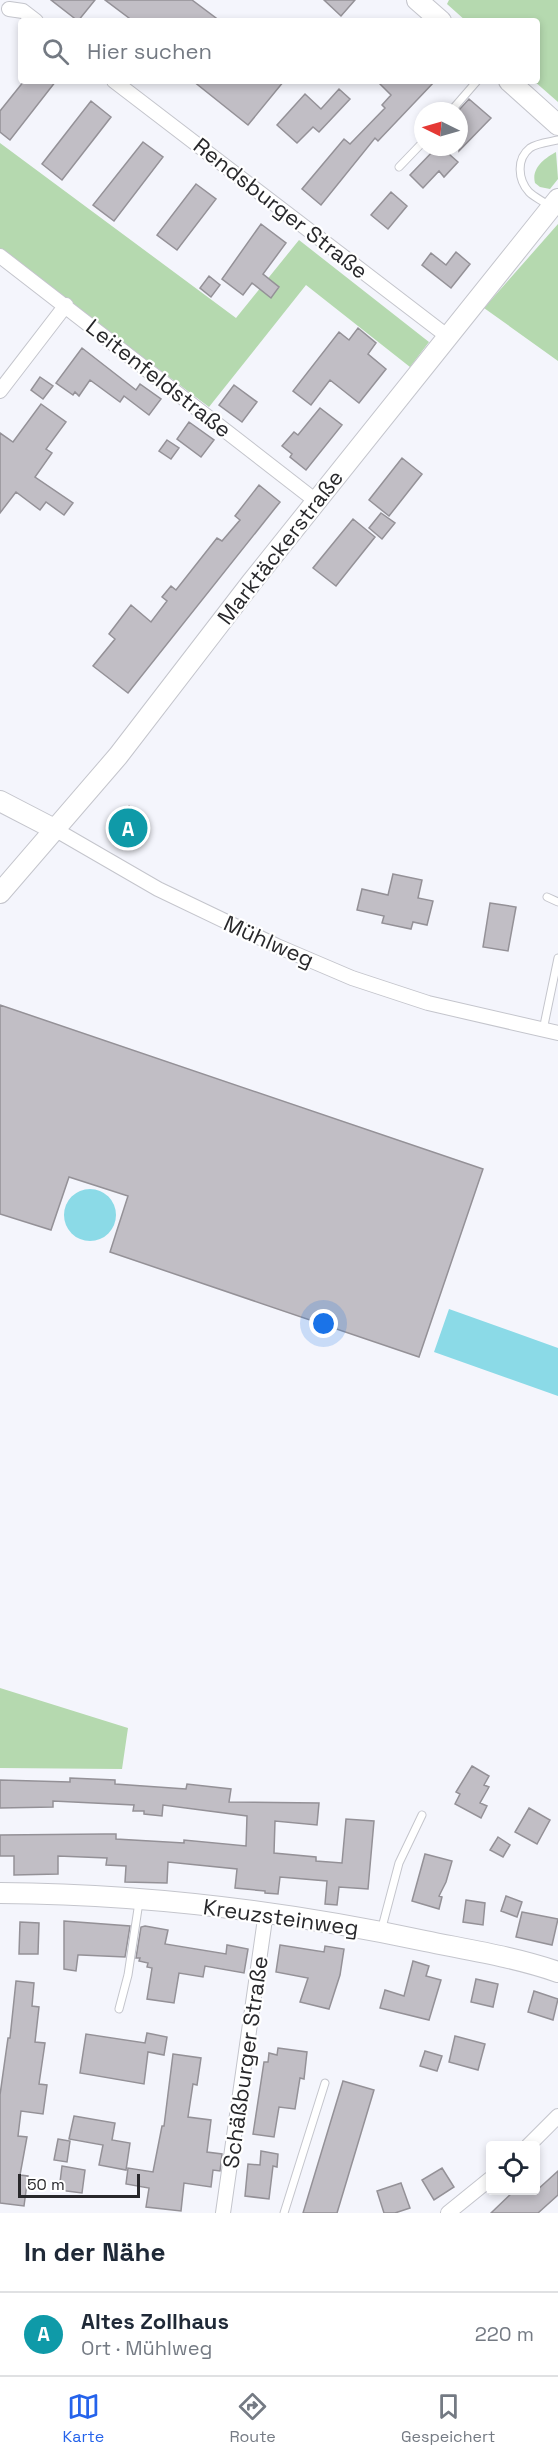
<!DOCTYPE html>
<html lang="de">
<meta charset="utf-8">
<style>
:root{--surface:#fff;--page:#f6f6f7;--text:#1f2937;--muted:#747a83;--line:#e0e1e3;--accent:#2563eb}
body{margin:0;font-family:"Space Grotesk",sans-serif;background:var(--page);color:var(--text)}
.controls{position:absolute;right:18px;bottom:18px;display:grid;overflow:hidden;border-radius:6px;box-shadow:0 3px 9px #0003}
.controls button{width:54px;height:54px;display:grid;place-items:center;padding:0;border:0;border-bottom:2px solid var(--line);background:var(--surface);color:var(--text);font:30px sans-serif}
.compass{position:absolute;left:414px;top:102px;width:54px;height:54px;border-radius:50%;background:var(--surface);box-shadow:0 3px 9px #0003;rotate:275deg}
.scale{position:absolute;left:18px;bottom:15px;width:122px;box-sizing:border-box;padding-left:6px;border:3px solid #28282b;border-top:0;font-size:16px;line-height:21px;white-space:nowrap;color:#28282b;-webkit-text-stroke:4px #fff;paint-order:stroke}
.you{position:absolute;left:324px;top:1324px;width:21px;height:21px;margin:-15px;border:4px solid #fff;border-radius:50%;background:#1a73e8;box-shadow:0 0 0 9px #1a73e833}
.badge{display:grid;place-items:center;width:39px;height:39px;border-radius:50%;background:var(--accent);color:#fff;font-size:20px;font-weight:700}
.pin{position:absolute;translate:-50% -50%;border:3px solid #fff;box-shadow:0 2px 6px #0006}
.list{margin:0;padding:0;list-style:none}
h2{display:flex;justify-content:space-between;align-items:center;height:78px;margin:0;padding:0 24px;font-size:26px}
h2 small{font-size:20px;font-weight:400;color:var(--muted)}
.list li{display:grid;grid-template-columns:39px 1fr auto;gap:18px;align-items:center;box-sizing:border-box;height:84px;padding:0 24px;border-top:2px solid var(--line)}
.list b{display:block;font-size:22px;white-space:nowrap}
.list p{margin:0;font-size:20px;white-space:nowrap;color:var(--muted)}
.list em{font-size:20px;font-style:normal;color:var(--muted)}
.icon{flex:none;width:33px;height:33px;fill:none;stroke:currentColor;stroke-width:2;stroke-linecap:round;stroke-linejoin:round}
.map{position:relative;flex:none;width:558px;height:2213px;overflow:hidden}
.search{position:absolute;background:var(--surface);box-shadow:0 3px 9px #0003;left:18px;right:18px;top:18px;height:66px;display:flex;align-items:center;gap:15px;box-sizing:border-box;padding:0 21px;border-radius:6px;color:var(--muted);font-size:22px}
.sheet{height:162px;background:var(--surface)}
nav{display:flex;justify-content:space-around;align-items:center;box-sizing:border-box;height:84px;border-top:2px solid var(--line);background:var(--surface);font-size:16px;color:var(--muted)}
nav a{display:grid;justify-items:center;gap:3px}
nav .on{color:var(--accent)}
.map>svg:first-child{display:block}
.green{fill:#b5d9af}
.water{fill:#8bdae7}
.building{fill:#c1bec5;stroke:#949197;stroke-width:1.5}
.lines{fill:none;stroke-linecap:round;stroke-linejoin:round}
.lane-casing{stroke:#c4c5cc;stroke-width:9}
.street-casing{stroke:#c4c5cc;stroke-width:16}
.secondary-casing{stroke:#c4c5cc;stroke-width:22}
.lane{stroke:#fff;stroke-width:7}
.street{stroke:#fff;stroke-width:14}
.secondary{stroke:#fff;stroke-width:20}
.labels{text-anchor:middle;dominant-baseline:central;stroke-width:4.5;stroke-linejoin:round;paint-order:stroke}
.street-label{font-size:22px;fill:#28282b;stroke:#fff}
</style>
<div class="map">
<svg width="558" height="2213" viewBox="0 0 558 2213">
<rect width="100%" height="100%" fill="#f4f5fc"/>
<path class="green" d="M 449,0 L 558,0 L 558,102 L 534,81 L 537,81 L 537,21 L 466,21 L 447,4 Z
M 0,143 L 236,318 L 299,240 L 429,342 L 410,367 L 306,285 L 209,407 L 0,250 Z
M 556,152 L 558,179 L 550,189 L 540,187 L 535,183 C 531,168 545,158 556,152 Z
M 558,224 L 558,361 L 484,308 Z
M 0,1688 L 128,1728 L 122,1769 L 0,1768 Z"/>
<path class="water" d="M64 1215a26 26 0 1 1 52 0a26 26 0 1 1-52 0Z
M 449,1309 L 558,1348 L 558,1396 L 434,1352 Z"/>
<path class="building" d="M 51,0 L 95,0 L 78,21 Z
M 105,0 L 192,0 L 220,21 L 133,21 Z
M 324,0 L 355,0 L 341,16 Z
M 24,81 L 56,81 L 10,140 L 0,132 L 0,111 Z
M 193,81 L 284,81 L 248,125 Z
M 377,81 L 435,81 L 378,141 L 375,138 L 321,205 L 302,189 L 344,139 L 350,144 L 385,108 L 382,105 L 391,95 Z
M 339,89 L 350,99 L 319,132 L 313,127 L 297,143 L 277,125 L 305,94 L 321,109 Z
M 469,99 L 491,118 L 459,151 L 459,110 Z
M 91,101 L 111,117 L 62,180 L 42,164 Z
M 143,142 L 163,157 L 114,221 L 93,205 Z
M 437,147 L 441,147 L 458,162 L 444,177 L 439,171 L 423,188 L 410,175 Z
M 196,184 L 216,199 L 177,250 L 157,235 Z
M 391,192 L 407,206 L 388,229 L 371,215 Z
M 261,224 L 286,243 L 263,274 L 279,287 L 271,298 L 252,283 L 243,295 L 222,279 Z
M 456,252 L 470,264 L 451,288 L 422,265 L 431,253 L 446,265 Z
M 209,276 L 220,285 L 211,297 L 200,288 Z
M 358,328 L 376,343 L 368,354 L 386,369 L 359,403 L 330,380 L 311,405 L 293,391 L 339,332 L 349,340 Z
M 82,348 L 136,390 L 140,384 L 161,399 L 149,415 L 124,396 L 120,402 L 90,380 L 79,396 L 75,392 L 73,395 L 56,383 Z
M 40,377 L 53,386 L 43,399 L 31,390 Z
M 234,385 L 257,402 L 242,422 L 219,405 Z
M 41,404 L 66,422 L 46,449 L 52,453 L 35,477 L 73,503 L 64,515 L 46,502 L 40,510 L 16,492 L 0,513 L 0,433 L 13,442 Z
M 320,408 L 342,425 L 306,470 L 290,457 L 292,454 L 282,446 L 294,432 L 298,435 Z
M 189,422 L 214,440 L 201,457 L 177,439 Z
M 167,440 L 179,448 L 171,459 L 159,451 Z
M 402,458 L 422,474 L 389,516 L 369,500 Z
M 259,485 L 280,502 L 128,693 L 93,666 L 115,639 L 109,634 L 131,605 L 151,622 L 167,601 L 162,597 L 171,586 L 176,590 L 217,538 L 222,541 L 240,520 L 235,516 Z
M 381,513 L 395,523 L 382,539 L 369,528 Z
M 353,519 L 375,537 L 336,586 L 313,568 Z
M 129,806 L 148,823 L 127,847 L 108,831 Z
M 393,874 L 422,880 L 418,898 L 433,901 L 427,925 L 413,922 L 411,929 L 382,923 L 384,916 L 357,910 L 362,889 L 388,895 Z
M 490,903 L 516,907 L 508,951 L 483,947 Z
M 0,1005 L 483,1169 L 419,1357 L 110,1252 L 128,1196 L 69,1177 L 51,1230 L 0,1214 Z
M 472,1766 L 489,1776 L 484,1785 L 489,1787 L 480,1803 L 487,1806 L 481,1818 L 455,1804 L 460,1794 L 456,1792 Z
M 70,1778 L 115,1780 L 115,1784 L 186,1789 L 187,1784 L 231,1789 L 229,1802 L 319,1803 L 317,1825 L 275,1821 L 274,1853 L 316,1857 L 316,1861 L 342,1863 L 346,1819 L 374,1821 L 368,1889 L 339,1887 L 337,1905 L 325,1904 L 327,1881 L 280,1877 L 278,1894 L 265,1893 L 265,1891 L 235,1888 L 237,1869 L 168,1862 L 167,1883 L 125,1882 L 126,1866 L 106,1865 L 107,1858 L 58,1856 L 58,1874 L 14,1875 L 14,1856 L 0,1856 L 0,1835 L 105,1834 L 116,1834 L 116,1839 L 184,1843 L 184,1840 L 246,1846 L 247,1816 L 163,1805 L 162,1816 L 144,1814 L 144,1811 L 133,1811 L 134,1805 L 53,1801 L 53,1807 L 0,1808 L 0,1780 L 70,1782 Z
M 529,1808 L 550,1820 L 537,1844 L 515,1832 Z
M 498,1837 L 510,1845 L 503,1857 L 490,1850 Z
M 425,1854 L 452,1861 L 446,1882 L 439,1896 L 442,1897 L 439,1909 L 412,1901 Z
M 506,1896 L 522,1902 L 517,1917 L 501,1911 Z
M 466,1900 L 485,1903 L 483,1925 L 463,1922 Z
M 522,1912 L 558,1919 L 552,1945 L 516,1937 Z
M 64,1921 L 130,1926 L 125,1957 L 81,1955 L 78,1955 L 76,1971 L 64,1969 Z
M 20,1922 L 39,1923 L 38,1954 L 19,1954 Z
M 145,1926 L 168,1930 L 165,1944 L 226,1954 L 227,1945 L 248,1949 L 244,1973 L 205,1966 L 203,1977 L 179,1973 L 174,2003 L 147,1999 L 152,1968 L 147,1967 L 148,1963 L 139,1961 L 140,1958 L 136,1958 L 141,1927 Z
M 280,1945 L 324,1952 L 325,1946 L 344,1949 L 340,1975 L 329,2009 L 300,2002 L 308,1978 L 276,1972 Z
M 413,1961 L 429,1966 L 426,1976 L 441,1980 L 429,2020 L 380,2008 L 385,1990 L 404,1996 Z
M 476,1979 L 498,1984 L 493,2007 L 471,2002 Z
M 16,1981 L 34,1983 L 32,2006 L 39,2007 L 35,2042 L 45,2043 L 39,2084 L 47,2085 L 43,2114 L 21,2111 L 18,2136 L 27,2137 L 20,2175 L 28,2176 L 24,2206 L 0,2203 L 0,2095 L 8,2038 L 10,2038 Z
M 534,1991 L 558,1999 L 553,2020 L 528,2012 Z
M 147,2033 L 167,2037 L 164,2055 L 148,2052 L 144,2084 L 80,2073 L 86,2034 L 145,2043 Z
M 455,2036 L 485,2044 L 478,2070 L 449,2062 Z
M 278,2048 L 307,2052 L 304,2079 L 300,2078 L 295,2109 L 279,2107 L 274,2137 L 253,2134 L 264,2062 L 268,2062 L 269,2053 L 277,2055 Z
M 425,2051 L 442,2056 L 437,2071 L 420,2066 Z
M 173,2054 L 201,2058 L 197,2085 L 193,2084 L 188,2117 L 211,2120 L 207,2152 L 222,2154 L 220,2171 L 213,2170 L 211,2187 L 184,2183 L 181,2211 L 146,2207 L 149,2188 L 126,2184 L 128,2168 L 153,2172 L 162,2126 L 164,2126 Z
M 343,2081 L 374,2090 L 337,2213 L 303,2213 Z
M 74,2116 L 115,2123 L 112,2140 L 130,2143 L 126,2170 L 99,2165 L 103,2145 L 69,2139 Z
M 58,2139 L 70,2141 L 67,2162 L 54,2160 Z
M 261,2151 L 278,2154 L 277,2167 L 273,2166 L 269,2199 L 245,2196 L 248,2164 L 260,2165 Z
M 62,2166 L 85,2170 L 82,2193 L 59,2190 Z
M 442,2168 L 454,2187 L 434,2200 L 422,2180 Z
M 558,2171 L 558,2195 L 538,2213 L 491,2213 L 515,2190 L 536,2191 Z
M 401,2183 L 410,2208 L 395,2213 L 384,2213 L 377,2191 Z"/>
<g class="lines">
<g class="lane-casing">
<path id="lane" d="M 451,111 L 477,81
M 399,167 L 423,142
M 549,206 C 543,201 534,197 529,192 C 518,180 516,159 530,148 C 537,143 549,142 558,140
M 547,897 L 558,902
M 543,1030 L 558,958
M 381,1931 L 399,1863 L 422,1815
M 119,2009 L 128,1975 L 139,1902
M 284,2213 L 325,2083"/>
</g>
<g class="street-casing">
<path id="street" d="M 9,9 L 23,11 L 36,21
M 114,81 L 447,336
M 0,256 L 316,501
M 0,391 L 66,305
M 56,830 L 158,889 L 277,946 L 352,978 L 428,1003 L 558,1033
M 528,2146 L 558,2116
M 223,2213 L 266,1912
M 448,2213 L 490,2179"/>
</g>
<g class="secondary-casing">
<path id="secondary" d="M 417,0 L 441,21
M 509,81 L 558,125
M 0,801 L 56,830
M 0,893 L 118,756 L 251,583 L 558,199
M 0,1893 C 143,1894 285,1911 425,1941 C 469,1950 515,1957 558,1972"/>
</g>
<use href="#lane" class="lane"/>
<use href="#street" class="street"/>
<use href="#secondary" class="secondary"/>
</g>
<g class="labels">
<g class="street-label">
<text transform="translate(281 208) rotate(38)">Rendsburger Straße</text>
<text transform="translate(159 378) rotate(38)">Leitenfeldstraße</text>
<text transform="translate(280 547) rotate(-52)">Marktäckerstraße</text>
<text transform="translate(269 941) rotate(24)">Mühlweg</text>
<text transform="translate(281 1917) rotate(8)">Kreuzsteinweg</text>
<text transform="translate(245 2062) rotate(-82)">Schäßburger Straße</text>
</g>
</g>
</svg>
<div class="controls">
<button><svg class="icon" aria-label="locate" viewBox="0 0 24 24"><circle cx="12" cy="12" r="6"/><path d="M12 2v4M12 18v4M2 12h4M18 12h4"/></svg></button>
</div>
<svg class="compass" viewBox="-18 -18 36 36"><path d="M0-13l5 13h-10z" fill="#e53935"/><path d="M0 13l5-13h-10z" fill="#747a83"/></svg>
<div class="scale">50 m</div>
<div class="you"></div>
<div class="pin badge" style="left:128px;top:828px;background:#0f9aa8">A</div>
<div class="search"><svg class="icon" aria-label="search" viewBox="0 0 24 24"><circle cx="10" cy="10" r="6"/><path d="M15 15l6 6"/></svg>Hier suchen</div>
</div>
<section class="sheet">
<h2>In der Nähe<small></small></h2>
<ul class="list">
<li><span class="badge" style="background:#0f9aa8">A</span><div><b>Altes Zollhaus</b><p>Ort · Mühlweg</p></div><em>220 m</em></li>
</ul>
</section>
<nav>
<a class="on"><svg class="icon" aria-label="map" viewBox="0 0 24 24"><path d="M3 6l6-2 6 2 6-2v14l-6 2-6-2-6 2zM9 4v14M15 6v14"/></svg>Karte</a>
<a><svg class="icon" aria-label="directions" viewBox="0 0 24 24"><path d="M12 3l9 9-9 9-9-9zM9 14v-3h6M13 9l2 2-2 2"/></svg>Route</a>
<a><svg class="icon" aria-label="saved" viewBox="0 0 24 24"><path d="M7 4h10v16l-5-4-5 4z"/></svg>Gespeichert</a>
</nav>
